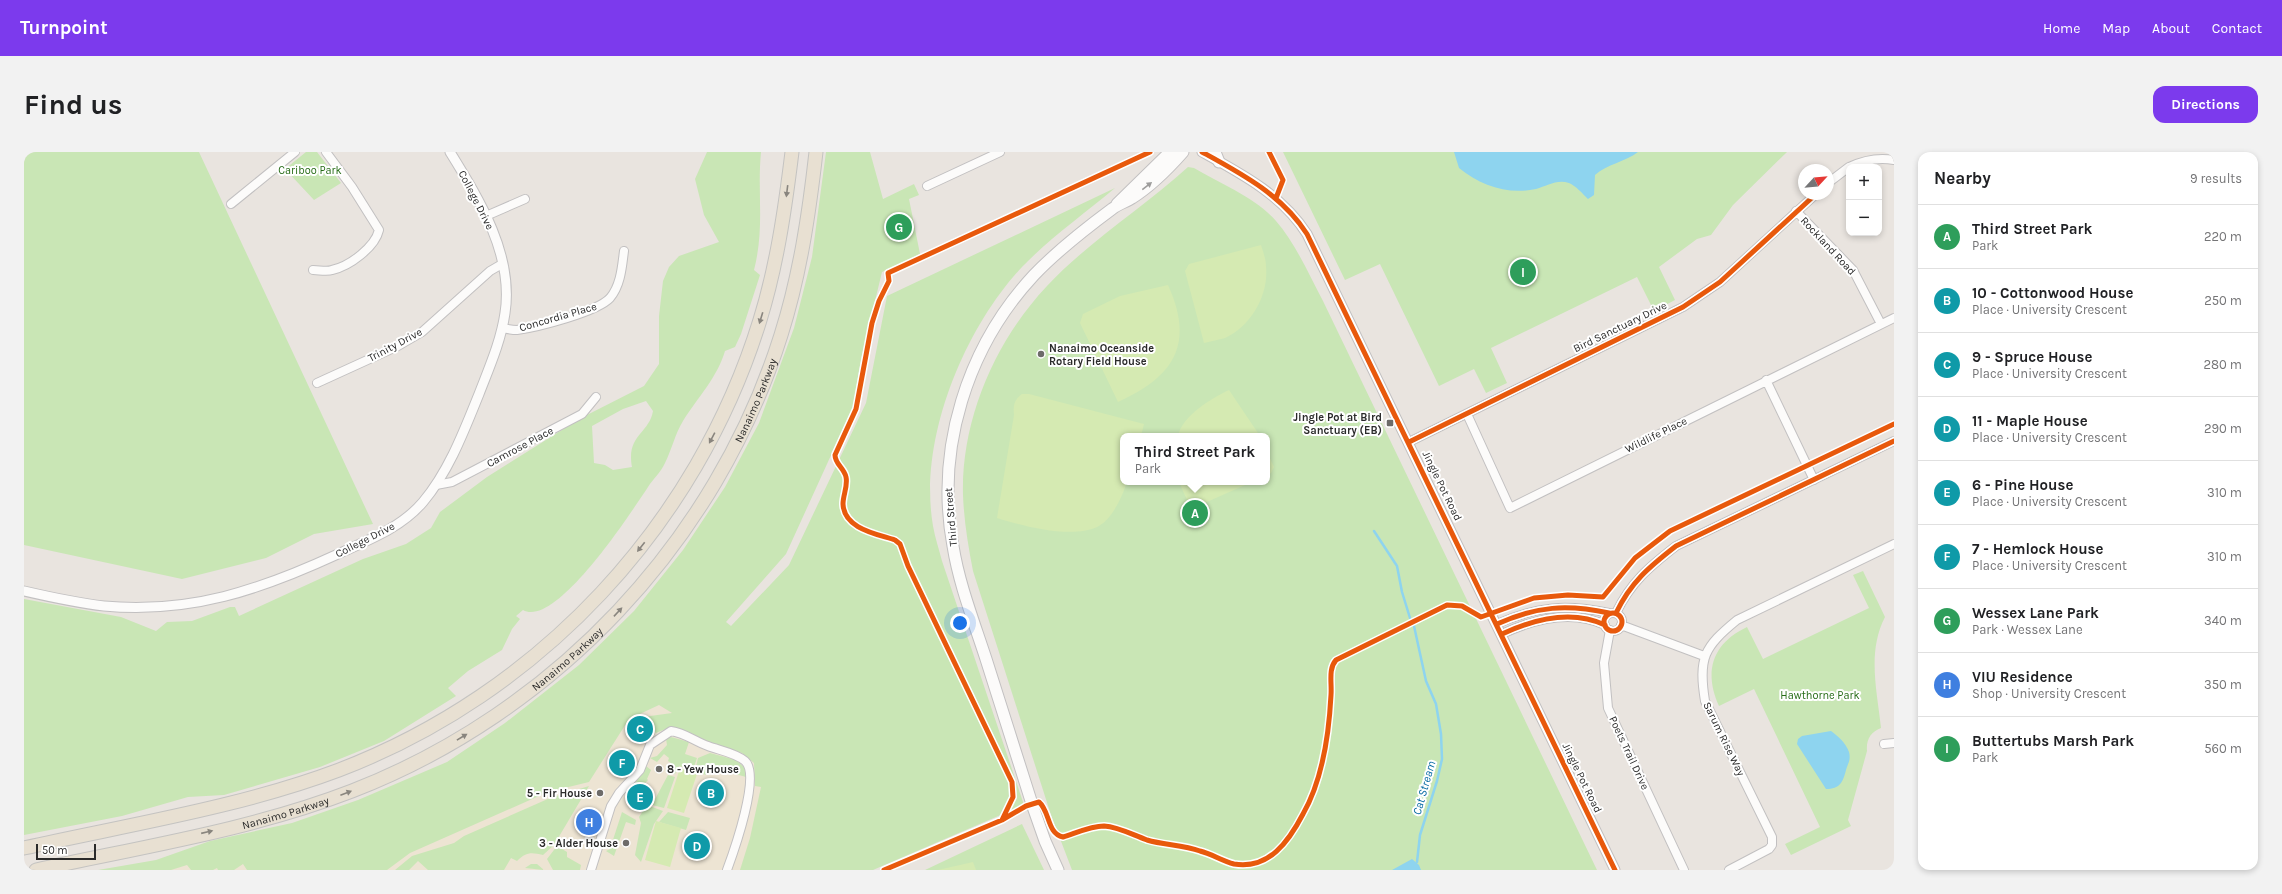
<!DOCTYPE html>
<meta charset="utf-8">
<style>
:root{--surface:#fff;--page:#f2f2f2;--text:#202124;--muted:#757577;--line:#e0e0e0;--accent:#7c3aed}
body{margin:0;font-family:Karla,sans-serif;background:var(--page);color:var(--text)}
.controls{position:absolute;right:12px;top:12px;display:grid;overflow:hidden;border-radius:8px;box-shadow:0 2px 6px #0003}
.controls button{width:36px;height:36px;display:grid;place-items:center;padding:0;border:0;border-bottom:1px solid var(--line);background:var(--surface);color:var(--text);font:20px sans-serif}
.compass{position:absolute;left:1774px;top:12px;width:36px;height:36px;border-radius:50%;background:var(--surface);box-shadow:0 2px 6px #0003;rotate:64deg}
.scale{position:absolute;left:12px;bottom:10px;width:60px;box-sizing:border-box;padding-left:4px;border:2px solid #2a2a2a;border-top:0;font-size:11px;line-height:14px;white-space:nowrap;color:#2a2a2a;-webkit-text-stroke:3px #fff;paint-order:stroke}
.you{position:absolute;left:936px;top:471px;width:14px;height:14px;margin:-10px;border:3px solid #fff;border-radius:50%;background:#1a73e8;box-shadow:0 0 0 6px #1a73e833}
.badge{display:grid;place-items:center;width:26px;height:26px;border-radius:50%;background:var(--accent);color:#fff;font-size:13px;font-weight:700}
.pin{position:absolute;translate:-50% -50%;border:2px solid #fff;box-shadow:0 1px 4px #0006}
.popup{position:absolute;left:1096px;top:281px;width:150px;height:52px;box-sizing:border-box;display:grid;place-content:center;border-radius:8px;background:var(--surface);filter:drop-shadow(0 1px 3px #0005);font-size:13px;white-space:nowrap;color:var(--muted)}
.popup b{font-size:15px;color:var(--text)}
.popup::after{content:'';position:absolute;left:50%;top:100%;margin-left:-8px;border:8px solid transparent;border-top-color:var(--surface)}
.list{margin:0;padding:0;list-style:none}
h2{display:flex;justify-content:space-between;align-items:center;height:52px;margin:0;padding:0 16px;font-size:17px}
h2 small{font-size:13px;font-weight:400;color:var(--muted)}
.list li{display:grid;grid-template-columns:26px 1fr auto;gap:12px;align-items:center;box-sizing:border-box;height:64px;padding:0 16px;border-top:1px solid var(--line)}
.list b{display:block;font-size:15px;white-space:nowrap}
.list p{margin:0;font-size:13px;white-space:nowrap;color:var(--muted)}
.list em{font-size:13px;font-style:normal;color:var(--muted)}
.map{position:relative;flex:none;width:1870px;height:718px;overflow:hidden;border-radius:12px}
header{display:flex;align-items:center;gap:24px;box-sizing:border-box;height:56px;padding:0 20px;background:var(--accent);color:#fff}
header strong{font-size:19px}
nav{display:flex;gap:22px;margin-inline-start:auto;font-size:14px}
.intro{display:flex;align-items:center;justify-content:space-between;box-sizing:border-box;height:96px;padding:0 24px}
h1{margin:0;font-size:28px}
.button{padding:10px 18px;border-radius:12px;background:var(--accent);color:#fff;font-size:14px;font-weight:700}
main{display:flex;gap:24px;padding:0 24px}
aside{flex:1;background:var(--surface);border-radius:12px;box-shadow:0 2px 6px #0003}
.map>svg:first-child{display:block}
.education{fill:#ede4d3}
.green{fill:#c9e6b5;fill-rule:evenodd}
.pitch{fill:#d5eab2}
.water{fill:#8ed4ef}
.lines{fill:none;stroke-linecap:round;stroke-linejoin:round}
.stream{stroke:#8ed4ef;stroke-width:2.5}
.minor-casing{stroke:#c2c0c1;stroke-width:10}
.tertiary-casing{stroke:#c2c0c1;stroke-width:11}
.secondary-casing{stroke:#c2c0c1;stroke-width:13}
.trunk-casing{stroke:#c4c3c1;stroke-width:15}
.minor{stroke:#fcfbfa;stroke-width:8}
.tertiary{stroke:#fcfbfa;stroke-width:9}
.secondary{stroke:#fcfbfa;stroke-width:11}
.trunk{stroke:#e8e0d2;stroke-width:13}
.cycleway-casing{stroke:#fff;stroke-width:8}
.cycleway{stroke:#e8590c;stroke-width:5}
.oneway{fill:#9e9d9c}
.oneway2{fill:#89857e}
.poi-dot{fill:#6d6b69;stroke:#fff;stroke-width:1.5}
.labels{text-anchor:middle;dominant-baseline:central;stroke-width:4;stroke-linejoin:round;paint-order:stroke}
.park-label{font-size:11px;fill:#256b15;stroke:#fff}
.street-label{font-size:11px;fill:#2a2a2a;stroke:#fff}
.poi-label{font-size:11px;font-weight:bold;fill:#2a2a2a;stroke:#fff;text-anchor:end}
.water-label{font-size:12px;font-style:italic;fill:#0569a3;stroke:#fff}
</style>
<header>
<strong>Turnpoint</strong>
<nav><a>Home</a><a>Map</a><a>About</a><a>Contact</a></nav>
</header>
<div class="intro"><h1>Find us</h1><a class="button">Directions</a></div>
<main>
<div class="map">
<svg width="1870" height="718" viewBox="0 0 1870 718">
<rect width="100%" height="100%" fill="#e9e4df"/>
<path class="education" d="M 707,518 L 801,718 L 137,718 L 616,562 Z"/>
<path class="green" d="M 0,0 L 175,0 L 349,372 L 290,382 L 242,406 L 158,427 L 0,393 Z
M 282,0 L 293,0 L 317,31 L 290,48 L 261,17 Z
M 683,0 L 737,0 C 733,42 741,75 730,118 L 736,123 L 717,182 L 711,195 L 701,199 C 693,226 674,245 659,269 C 651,282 648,297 641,311 C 637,320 629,327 624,335 C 608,359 532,477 499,458 L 492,464 L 496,467 L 488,477 L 478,498 L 444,519 L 424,536 L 432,544 L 360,589 L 296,615 L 200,643 L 164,645 L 98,664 L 0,683 L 0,447 L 97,465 L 132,479 L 143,470 L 168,469 L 206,455 L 211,455 L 215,464 L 339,407 L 382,392 L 407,376 L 416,360 L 463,325 L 557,266 L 620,234 L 635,212 L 635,164 L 639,129 L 645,115 L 655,104 L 695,90 L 680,63 L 671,27 ZM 622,249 L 629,259 C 625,282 602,283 608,315 L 589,318 L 581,313 L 570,311 L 568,274 L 599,257 Z
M 802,0 L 846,0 L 859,47 L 890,32 L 895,43 L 885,47 L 896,102 L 858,120 L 837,207 L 829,255 L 762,402 L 702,470 L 707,474 L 765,413 L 842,251 L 863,144 L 1091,36 C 1060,62 1026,86 998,115 C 940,177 894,288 909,374 C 911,386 915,397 918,409 L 1000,653 L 849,718 L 716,718 L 726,686 L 737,635 L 731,634 L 730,611 L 718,601 L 696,595 L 654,576 L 644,576 L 632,581 L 622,572 L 624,569 L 619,565 L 648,561 L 635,553 L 605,567 L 565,630 L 524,640 L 386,701 L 363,718 L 223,718 L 219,712 L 210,718 L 194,718 L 193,716 L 189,718 L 167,718 L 163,713 L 147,718 L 74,718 L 132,708 L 186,689 L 268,671 L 334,648 L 423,610 L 481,571 L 555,513 L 610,459 L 659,398 L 701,335 L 735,271 L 770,176 L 788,105 Z
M 1259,0 L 1763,0 L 1709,53 L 1687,83 L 1673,87 L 1635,115 L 1651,148 L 1630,159 L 1613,125 L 1467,196 L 1483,231 L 1462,241 L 1450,217 L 1415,234 L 1356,112 L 1321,128 Z
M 1164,15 L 1170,16 C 1197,32 1231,45 1252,69 C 1272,92 1285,123 1299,149 L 1573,718 L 1048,718 L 1027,663 L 949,419 C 944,393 940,369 939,343 C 937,268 971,189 1023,134 C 1064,90 1119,56 1164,15 ZM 1099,284 L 1243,284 L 1243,330 L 1099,330 Z
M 1839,419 L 1861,465 C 1843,500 1853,538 1857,576 C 1847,580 1842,587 1843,599 L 1824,668 L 1827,674 L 1767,703 L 1761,692 L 1796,675 L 1730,537 L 1695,554 C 1679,519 1689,491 1723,475 L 1739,507 L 1845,456 L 1829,423 Z
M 647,585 L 665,590 L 661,602 L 673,606 L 669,618 L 655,614 L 651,622 L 641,619 L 647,611 L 644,609 L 645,606 L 640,602 L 633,610 L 626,606 L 633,604 L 643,593 L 642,587 Z
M 686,601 L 712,608 L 721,616 L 722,625 L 690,616 L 685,616 L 682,623 L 671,619 L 674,606 Z
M 622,614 L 627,618 L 623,627 L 624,628 L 614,639 L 608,636 Z
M 644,623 L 651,625 L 640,656 L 628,653 Z
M 565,634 L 530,693 L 519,703 C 507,700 502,700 493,709 L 487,706 L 480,718 L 404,718 L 394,709 L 385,718 L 371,718 L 388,704 L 430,691 L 440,684 L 526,646 Z
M 623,653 L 639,659 L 630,672 L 617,710 L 611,703 L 617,671 L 615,665 Z
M 598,660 L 612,668 L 611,673 L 602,670 L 590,704 L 582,699 L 586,697 Z
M 644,660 L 666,666 L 662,678 L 635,670 Z
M 998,672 L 1020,718 L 901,718 Z
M 533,694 L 543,700 L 543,705 L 557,713 L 556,718 L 529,718 L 523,707 Z
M 507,712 L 513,712 L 520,718 L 501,716 Z"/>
<path class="pitch" d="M 1237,93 C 1239,100 1242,107 1242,114 C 1245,143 1227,174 1201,186 C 1195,188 1187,189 1180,191 L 1161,119 L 1165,112 Z
M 1144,133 C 1171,192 1150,225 1094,250 L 1056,171 L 1059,162 L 1096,144 Z
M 1205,238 L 1236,284 L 1154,284 C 1158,264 1188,246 1205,238 Z
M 998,242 L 1005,242 L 1120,272 L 1117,284 L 1099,284 L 1099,330 L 1103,330 C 1098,345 1088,368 1073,375 C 1047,387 999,374 973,366 L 990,263 C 989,253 990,248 998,242 Z
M 1243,300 L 1250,315 L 1247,321 L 1243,323 Z
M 1155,330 L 1228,330 L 1167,357 Z
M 656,616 L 673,622 L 660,661 L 643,656 Z
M 632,669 L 657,676 L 646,715 L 621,708 Z
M 949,710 L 952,718 L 914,718 Z"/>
<path class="water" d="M 1430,0 L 1614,0 C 1601,10 1583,12 1571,23 L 1570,43 L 1564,47 C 1558,41 1552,34 1545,31 C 1533,27 1523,34 1512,37 C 1484,43 1457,34 1435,16 Z
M 1807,579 C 1814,584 1822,591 1825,600 C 1827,608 1824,611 1822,618 C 1819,630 1816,637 1802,637 L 1773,592 L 1774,587 L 1778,584 Z
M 1388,707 L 1395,713 L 1397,718 L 1368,718 Z"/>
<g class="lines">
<path class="stream" d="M 1350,379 L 1373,414 L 1378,440 L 1386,466
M 1390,474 L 1402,529 L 1412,552 L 1417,582 L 1418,607 L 1413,629 L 1396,683 L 1393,710"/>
<g class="minor-casing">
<path id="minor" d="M 1825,15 C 1840,8 1854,5 1870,8
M 1804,31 L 1825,15
M 903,34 L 976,0
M 207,52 L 271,0
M 1772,59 L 1829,118 L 1857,172
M 462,64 L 501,47
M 289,118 C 295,118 303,120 308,118 C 326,114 351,95 355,78 L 328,35 L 302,0
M 478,176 C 483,177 488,178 493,178 C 514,175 573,160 586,146 C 597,133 598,114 600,99
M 1742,228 L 1790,328
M 293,231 L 374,194 L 398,180 L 466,119 L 478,112
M 1443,262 L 1486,356 L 1870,166
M 1385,290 L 1659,155 L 1696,130 L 1792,42
M 412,333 L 428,330 L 558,262 L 572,245
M 1592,461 C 1607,430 1625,415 1652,394 L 1870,289
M1580 470a9 9 0 1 1 18 0a9 9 0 1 1-18 0Z
M 1473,472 C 1513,454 1543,452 1585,461
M 1597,473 L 1680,504
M 1586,478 L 1580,511 L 1584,556 L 1660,718
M 1478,482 C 1510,467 1547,457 1581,473
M 1860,592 L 1870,591
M 567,718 L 587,654 L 595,641 L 616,618 L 626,593 L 647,579 C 661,581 670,589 684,594 C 694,598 712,601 721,609 C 737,623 710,699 703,718
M 1705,718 L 1745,697 L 1748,693 L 1748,685 L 1681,549 C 1674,506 1680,495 1713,468 L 1870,392"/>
</g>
<g class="tertiary-casing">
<path id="tertiary" d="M 1178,0 C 1218,22 1258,43 1283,82 L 1591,718
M 0,439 C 26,445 53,451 80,454 C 166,462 236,438 314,402 C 344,388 377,376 399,350 C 425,319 440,279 455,242 C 465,216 477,189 481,161 C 490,103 455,47 426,0"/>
</g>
<g class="secondary-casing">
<path id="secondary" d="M 1191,0 L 1195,10
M 1093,52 L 1146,0
M 1034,718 L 1021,689 L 1008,652 C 993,604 977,555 962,507 C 950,470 935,432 929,394 C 911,297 943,195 1010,123 C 1033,99 1061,77 1088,57 C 1094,52 1102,50 1108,46 C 1127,34 1144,17 1159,0"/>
</g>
<g class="trunk-casing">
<g id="trunk">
<path d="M 0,696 C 103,673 217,655 315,618 C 516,541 673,373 736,168 C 753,113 761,57 768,0"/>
<path id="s1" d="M 12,718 C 117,695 227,678 328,639 C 530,561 692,390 757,183 C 776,123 785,62 792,0"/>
</g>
</g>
<use href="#minor" class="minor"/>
<use href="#tertiary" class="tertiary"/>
<use href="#secondary" class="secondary"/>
<use href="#trunk" class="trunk"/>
<g class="cycleway-casing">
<path id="cycleway" d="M 1178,0 C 1218,22 1258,43 1283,82 L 1591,718
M 1245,0 L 1259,28 L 1252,46
M 1385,290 L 1659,155 L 1696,130 L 1792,42
M 1592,461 C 1607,430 1625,415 1652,394 L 1870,289
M1580 470a9 9 0 1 1 18 0a9 9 0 1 1-18 0Z
M 1473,472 C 1513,454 1543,452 1585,461
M 1478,482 C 1510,467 1547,457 1581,473
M 978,668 L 989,645 L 988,630 L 884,414 L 876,392 L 871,388 C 853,382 820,377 819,352 C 819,343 824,334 822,325 C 820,316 811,312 811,303 L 832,257 L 848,171 L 855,149 L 865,129 L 864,121 L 1126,0
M 860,718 L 978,668 L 1002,654 L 1015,650 C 1026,659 1023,682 1039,685 C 1052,681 1067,674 1080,674 C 1095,675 1109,683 1123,688 C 1140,693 1159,693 1176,699 C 1188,702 1198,709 1210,712 C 1245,718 1265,689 1279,662 C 1299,627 1305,582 1307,543 C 1308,531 1304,517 1312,508 L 1423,453 L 1438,454 L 1457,465 L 1510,446 L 1544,443 L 1579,445 L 1611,406 L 1646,379 L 1870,272"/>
</g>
<use href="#cycleway" class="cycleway"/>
</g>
<defs><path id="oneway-solid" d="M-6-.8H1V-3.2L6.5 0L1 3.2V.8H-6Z"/></defs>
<use class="oneway" href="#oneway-solid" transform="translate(1123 34) rotate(-38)"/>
<g class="oneway2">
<use href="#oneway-solid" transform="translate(763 39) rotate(97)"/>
<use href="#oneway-solid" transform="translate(737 166) rotate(107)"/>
<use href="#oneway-solid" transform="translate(688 286) rotate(118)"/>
<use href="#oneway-solid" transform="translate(617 395) rotate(128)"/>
<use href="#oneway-solid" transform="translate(594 460) rotate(-47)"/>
<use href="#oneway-solid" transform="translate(438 585) rotate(-31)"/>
<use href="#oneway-solid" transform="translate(322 641) rotate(-21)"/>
<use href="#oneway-solid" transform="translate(183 680) rotate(-13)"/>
</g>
<g class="poi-dot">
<circle cx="1017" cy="202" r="4"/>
<rect x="1362" y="267" width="8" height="8" rx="2"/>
<circle cx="635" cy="617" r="4"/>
<circle cx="576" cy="641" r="4"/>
<circle cx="602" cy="691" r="4"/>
</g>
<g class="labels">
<g class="park-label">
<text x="286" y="18">Cariboo Park</text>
<text x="1796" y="543">Hawthorne Park</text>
</g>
<g class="street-label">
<text transform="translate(452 48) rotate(63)">College Drive</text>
<text transform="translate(1804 94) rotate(47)">Rockland Road</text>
<text transform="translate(534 165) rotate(-16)">Concordia Place</text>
<text transform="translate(1596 175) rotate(-26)">Bird Sanctuary Drive</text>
<text transform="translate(371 193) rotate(-28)">Trinity Drive</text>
<text stroke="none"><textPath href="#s1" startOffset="903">Nanaimo Parkway</textPath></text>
<text transform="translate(1632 283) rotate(-26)">Wildlife Place</text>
<text transform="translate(496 295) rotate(-28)">Camrose Place</text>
<text transform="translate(1418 334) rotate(64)">Jingle Pot Road</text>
<text transform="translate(927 365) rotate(-95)">Third Street</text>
<text transform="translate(341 388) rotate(-27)">College Drive</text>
<text stroke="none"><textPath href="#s1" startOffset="580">Nanaimo Parkway</textPath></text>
<text transform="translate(1700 587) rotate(64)">Sarum Rise Way</text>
<text transform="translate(1605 601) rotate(65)">Poets Trail Drive</text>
<text transform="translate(1558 626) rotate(64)">Jingle Pot Road</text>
<text stroke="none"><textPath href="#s1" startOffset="256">Nanaimo Parkway</textPath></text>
</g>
<g class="poi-label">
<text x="1025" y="196" text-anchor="start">Nanaimo Oceanside<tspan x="1025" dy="13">Rotary Field House</tspan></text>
<text x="1358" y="265">Jingle Pot at Bird<tspan x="1358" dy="13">Sanctuary (EB)</tspan></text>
<text x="643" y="617" text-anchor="start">8 - Yew House</text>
<text x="568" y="641">5 - Fir House</text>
<text x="594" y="691">3 - Alder House</text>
</g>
<g class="water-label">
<text transform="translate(1400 636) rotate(-74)">Cat Stream</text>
</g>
</g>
</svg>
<div class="controls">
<button>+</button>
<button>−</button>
</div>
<svg class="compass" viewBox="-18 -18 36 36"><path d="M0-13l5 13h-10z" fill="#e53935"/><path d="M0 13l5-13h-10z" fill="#757577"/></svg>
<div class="scale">50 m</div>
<div class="you"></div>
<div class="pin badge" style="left:1171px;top:361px;background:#2e9e5b">A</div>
<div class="popup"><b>Third Street Park</b>Park</div>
<div class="pin badge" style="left:687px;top:641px;background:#0f9aa8">B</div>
<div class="pin badge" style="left:616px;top:577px;background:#0f9aa8">C</div>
<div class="pin badge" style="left:673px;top:694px;background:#0f9aa8">D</div>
<div class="pin badge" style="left:616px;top:645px;background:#0f9aa8">E</div>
<div class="pin badge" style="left:598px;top:611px;background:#0f9aa8">F</div>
<div class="pin badge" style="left:875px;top:75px;background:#2e9e5b">G</div>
<div class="pin badge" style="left:565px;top:670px;background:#3f7fe0">H</div>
<div class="pin badge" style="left:1499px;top:120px;background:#2e9e5b">I</div>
</div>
<aside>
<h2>Nearby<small>9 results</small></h2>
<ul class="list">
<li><span class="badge" style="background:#2e9e5b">A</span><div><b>Third Street Park</b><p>Park</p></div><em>220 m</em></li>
<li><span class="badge" style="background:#0f9aa8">B</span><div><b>10 - Cottonwood House</b><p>Place · University Crescent</p></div><em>250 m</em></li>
<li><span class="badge" style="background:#0f9aa8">C</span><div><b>9 - Spruce House</b><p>Place · University Crescent</p></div><em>280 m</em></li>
<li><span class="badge" style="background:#0f9aa8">D</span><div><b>11 - Maple House</b><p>Place · University Crescent</p></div><em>290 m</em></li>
<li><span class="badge" style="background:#0f9aa8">E</span><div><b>6 - Pine House</b><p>Place · University Crescent</p></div><em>310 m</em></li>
<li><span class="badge" style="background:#0f9aa8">F</span><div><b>7 - Hemlock House</b><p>Place · University Crescent</p></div><em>310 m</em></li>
<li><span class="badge" style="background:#2e9e5b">G</span><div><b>Wessex Lane Park</b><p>Park · Wessex Lane</p></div><em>340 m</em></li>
<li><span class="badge" style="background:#3f7fe0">H</span><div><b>VIU Residence</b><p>Shop · University Crescent</p></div><em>350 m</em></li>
<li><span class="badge" style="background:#2e9e5b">I</span><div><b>Buttertubs Marsh Park</b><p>Park</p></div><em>560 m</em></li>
</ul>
</aside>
</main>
